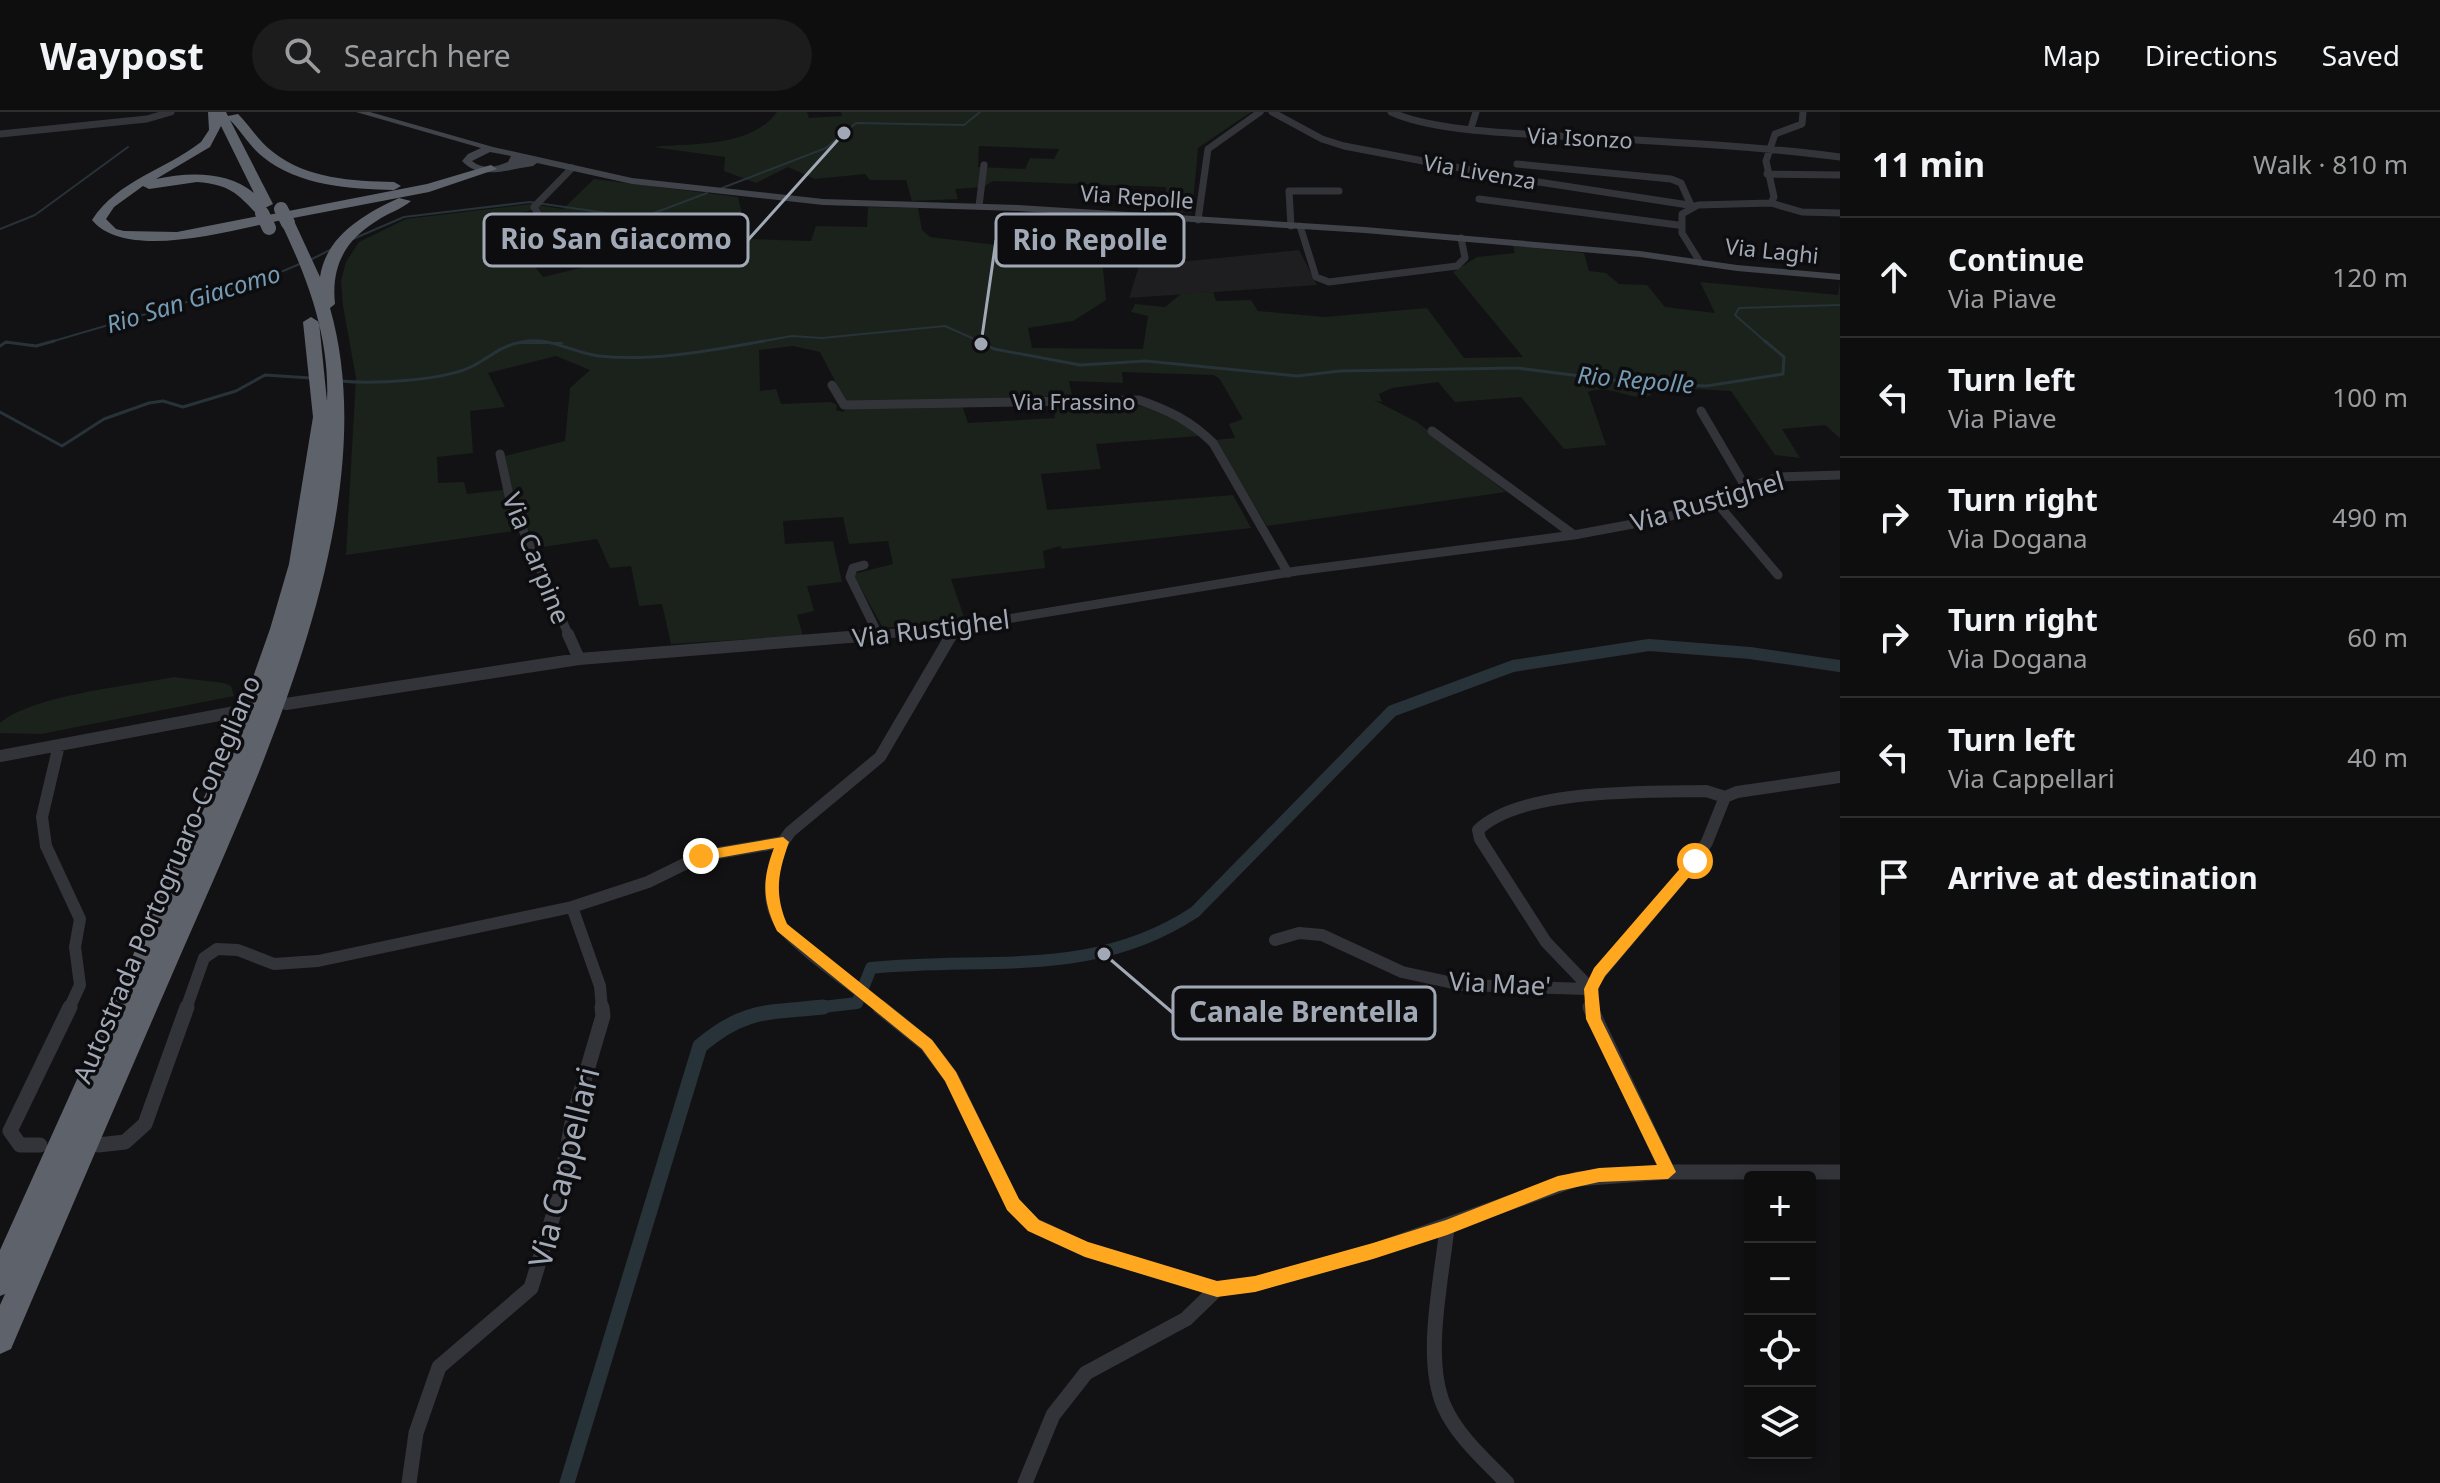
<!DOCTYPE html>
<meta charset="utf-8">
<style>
:root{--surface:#0e0e0f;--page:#1c1c1d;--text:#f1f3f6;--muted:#9b9c9e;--line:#2e2e2f}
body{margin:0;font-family:"Noto Sans",sans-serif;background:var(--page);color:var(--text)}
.controls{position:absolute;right:24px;bottom:24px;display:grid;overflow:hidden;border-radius:8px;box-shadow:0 4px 12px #0003}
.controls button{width:72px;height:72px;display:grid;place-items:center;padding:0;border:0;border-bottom:2px solid var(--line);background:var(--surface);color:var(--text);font:40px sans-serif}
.stop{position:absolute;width:24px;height:24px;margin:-18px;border:6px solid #ffa81f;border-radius:50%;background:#fff}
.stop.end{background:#ffa81f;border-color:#fff;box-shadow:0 2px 8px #0008}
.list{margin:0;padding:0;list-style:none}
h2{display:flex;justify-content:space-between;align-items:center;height:104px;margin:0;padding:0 32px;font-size:34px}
h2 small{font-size:26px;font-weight:400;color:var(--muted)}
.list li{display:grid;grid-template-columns:52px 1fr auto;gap:24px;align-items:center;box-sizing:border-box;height:120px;padding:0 32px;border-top:2px solid var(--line)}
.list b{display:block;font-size:30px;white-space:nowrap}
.list p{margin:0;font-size:26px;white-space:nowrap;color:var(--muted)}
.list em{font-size:26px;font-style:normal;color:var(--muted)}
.icon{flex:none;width:44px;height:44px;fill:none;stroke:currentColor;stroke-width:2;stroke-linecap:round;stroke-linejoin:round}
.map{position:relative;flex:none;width:1840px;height:1371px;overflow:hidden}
header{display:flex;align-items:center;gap:48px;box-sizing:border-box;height:112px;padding:0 40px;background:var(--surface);border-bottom:2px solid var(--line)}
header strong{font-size:38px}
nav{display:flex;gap:44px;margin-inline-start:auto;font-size:28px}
.search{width:560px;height:72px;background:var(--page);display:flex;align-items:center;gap:20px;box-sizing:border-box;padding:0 28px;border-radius:44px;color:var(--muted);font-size:30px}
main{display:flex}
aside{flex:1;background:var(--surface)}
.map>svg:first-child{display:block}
.built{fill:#1e1e21}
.green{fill:#1a221b;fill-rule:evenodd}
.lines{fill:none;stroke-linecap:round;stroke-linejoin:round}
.stream-far1{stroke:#273239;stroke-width:2}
.stream{stroke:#273239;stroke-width:3}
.canal-far1{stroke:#273239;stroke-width:12}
.canal{stroke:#273239;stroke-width:15}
.street-far3{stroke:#333439;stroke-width:7}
.street-far2{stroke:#333439;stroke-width:9}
.street-far1{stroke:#333439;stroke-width:12}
.street{stroke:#333439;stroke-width:15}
.secondary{fill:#41434a;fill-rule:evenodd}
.highway{fill:#5e626b;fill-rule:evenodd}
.highway-bridge{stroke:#5e626b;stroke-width:14}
.route{fill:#ffa81f}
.labels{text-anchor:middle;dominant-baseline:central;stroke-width:7;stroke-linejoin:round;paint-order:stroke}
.far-street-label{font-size:22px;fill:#a2a9b6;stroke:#0d0d0f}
.far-water-label{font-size:24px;font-style:italic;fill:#759bb5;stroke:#0d0d0f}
.street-label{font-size:26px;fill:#a2a9b6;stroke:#0d0d0f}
.near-street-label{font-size:32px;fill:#a2a9b6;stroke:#0d0d0f}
.leader{fill:none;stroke:#a2a9b6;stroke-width:3}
.callout-dot{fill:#a2a9b6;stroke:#0d0d0f;stroke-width:3}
.callout{fill:#0d0d0f;stroke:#a2a9b6;stroke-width:3}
.callout-label{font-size:28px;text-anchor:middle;font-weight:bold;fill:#a2a9b6}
</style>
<header>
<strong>Waypost</strong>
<div class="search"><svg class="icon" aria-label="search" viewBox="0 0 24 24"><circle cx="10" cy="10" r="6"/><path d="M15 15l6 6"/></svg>Search here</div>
<nav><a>Map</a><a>Directions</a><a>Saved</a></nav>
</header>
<main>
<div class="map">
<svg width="1840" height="1371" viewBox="0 0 1840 1371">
<rect width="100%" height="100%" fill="#121214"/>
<path class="built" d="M 1299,138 L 1317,173 L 1129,186 L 1139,154 Z"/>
<path class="green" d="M 777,0 L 807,0 L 809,6 L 842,4 L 841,0 L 1251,0 L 1198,36 L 1192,101 L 1167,99 L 1166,75 L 993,69 L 983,75 L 955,77 L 958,87 L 912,89 L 906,68 L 870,68 L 865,62 L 815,67 L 788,55 L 756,71 L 724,59 L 725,45 L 653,35 C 693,31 751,36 777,0 ZM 979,34 L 1059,37 L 1054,47 L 1030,46 L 1025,57 L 978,55 Z
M 594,67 L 738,85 L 748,127 L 811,129 L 816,114 L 867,115 L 868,95 L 918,96 L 922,118 L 930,125 L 996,133 L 1002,139 L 1100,124 L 1106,188 L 1073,209 L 1028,216 L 1032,236 L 1143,237 L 1148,204 L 1131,200 L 1135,192 L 1165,195 L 1181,182 L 1213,180 L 1216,189 L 1251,188 L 1258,199 L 1324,205 L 1427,196 L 1464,246 L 1523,245 L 1453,160 L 1477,145 L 1515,141 L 1513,134 L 1584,141 L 1589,159 L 1606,161 L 1619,172 L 1647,173 L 1665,195 L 1715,201 L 1700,170 L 1838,183 L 1840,170 L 1840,326 L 1825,313 L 1782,317 L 1800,346 L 1775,343 L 1731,279 L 1638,274 L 1652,283 C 1630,291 1611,271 1588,280 L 1606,333 L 1564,337 L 1521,285 L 1455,290 L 1438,270 L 1392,276 L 1379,282 L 1382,290 L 1374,288 L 1417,310 L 1506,380 L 1267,414 L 1214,328 L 1235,326 L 1229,312 L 1243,307 L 1219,266 L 1213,263 L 1122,260 L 1123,271 L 1069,269 L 1072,284 L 846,290 L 820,240 L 793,234 L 759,238 L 760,279 L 776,277 L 781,292 L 831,290 L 837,293 L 836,298 L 843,300 L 847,296 L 962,293 L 968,311 L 1055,306 L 1054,291 C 1095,291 1174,285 1198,324 L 1096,332 L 1101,357 L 1041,362 L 1047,398 L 1233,383 L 1251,416 L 1062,437 L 1060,434 L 1043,439 L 1045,456 L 951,467 L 965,508 L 883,516 L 853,462 L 893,452 L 888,429 L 849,432 L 843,405 L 783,409 L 785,432 L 833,429 L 842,470 L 807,474 L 814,499 L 797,503 L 803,524 L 671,532 L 662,492 L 639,494 L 631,454 L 610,456 L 597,427 L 536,436 L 528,417 L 346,443 L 356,266 L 343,194 L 341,169 L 346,150 L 359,130 L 406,107 L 531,92 L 563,97 ZM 538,97 L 549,117 L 594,116 L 590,101 L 652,109 L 662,123 L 633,129 L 635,143 L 543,165 L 523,139 L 514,141 L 488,108 ZM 556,244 L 590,258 L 570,276 L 565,329 L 505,344 L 512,377 L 467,382 L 464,370 L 438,371 L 437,345 L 473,341 L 470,299 L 505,295 L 488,261 Z
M 174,565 L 224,571 L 231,574 L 234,584 L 41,622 L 0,621 L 0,611 C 33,583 129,574 174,565 Z"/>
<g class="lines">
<path class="stream-far1" d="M 722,76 L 826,36 L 856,11 L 964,13 L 980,0
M 0,117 L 35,103 L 128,35
M 353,127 L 404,105 L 530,90 L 641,106 L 707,81
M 310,148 L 334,136
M 5,231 L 12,231
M 47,231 L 262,168 L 302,151
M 518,231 L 562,231
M 753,231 L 792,224 L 822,226 L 945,214 L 983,231
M 1767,231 L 1735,203 L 1739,196 L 1840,193"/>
<path class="stream" d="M 979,229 L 994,237 L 1080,253 L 1146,249 L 1297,264 L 1340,259 L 1517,256 L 1628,270 L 1706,274 L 1783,262 L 1784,245 L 1765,229
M 0,234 L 6,230 L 36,234 L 54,229
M 340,269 C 373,272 444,269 473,254 C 490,245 502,233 522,230 C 551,224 572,241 599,244 C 652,250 712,238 764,229
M 0,300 L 62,334 L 104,307 L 149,291 L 163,289 L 183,295 L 236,279 L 265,263 L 311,266"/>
<path class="canal-far1" d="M 805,897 L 857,891 L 871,856 C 987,844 1092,868 1195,800 L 1392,599 L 1513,554 L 1649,533 L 1750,541 L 1840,554"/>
<path class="canal" d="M 567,1371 L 700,934 C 745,896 768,901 823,895"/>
<path class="street-far3" d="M 1272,0 L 1322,27 L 1344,34 L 1513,66 L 1695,94
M 1391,0 C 1432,19 1512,21 1560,24 C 1653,29 1747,33 1840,45
M 1471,16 L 1476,0
M 0,22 L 147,7 L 171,0
M 1517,52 L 1671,67 L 1681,71 L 1690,91
M 1767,62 L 1840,63
M 1479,87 L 1678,113
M 1771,91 L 1802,100 L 1840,101
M 979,94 L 984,53
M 1198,108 L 1208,37 L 1260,0
M 1291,114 L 1289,79 L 1339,79
M 1300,114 L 1316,165 L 1329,170 L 1457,154 L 1465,146 L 1461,126
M 560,140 L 534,95 L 572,56
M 1700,150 L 1682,121 L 1682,102 L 1698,93 L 1771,91 L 1774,85 L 1766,49 L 1775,22 L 1802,12 L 1803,0"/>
<path class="street-far2" d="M 832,273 L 844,293 L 1139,288 C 1168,298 1191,309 1213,331 L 1288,461
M 1701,299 L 1745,374
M 1432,319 L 1574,423
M 500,342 L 510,388 L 569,524
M 1716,390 L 1778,463
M 864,453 L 853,456 L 850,465 L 879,524
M 862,524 L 953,516 L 1297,459 L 1574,423 L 1665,406 L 1778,365 L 1840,363
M 951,524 L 953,516"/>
<path class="street-far1" d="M 568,522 L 579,547
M 286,592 L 579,547 L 886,522
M 59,633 L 42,705 L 46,734 L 80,807 L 75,835 L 80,873 L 69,897
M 0,644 L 235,600
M 783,730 C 771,755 764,788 781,813 C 795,834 860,878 882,897
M 572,795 L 600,874 L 602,897
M 1275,828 L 1299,821 L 1322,823 L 1402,860 L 1462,873 L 1588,877
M 1591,877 L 1546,830 L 1480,727 L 1478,718 C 1521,676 1649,680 1706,679 L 1725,685
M 186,897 L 204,846 L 217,837 L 238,838 L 274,852 L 318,849 L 572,795 L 648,770 L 701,744 L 783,730 L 790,720 L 880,645 L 952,522
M 1591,897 L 1594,869 L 1695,749 L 1707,730 L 1725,685 L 1737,680 L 1840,665"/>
<path class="street" d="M 880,895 L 927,933 L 951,965 L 1013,1092 L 1034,1113 L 1085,1137 L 1217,1177 L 1255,1172 L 1373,1139 L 1577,1067 L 1668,1060 L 1840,1060
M 1590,895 L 1668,1060
M 40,1033 L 20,1033 L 10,1019 L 70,895
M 98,1033 L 125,1030 L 145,1012 L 187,895
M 1447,1115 C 1442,1166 1423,1246 1444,1294 C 1457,1324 1485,1348 1507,1371
M 409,1371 L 416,1321 L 439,1255 L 531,1176 L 557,1091 L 573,1006 L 603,904 L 602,895
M 1025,1371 L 1053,1303 L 1086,1261 L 1186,1207 L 1217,1177"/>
<path class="secondary" d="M 356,0 L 370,0 L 493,35 L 632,66 L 823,87 L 1018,93 L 1365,115 L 1640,139 L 1737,153 L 1840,162 L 1840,168 L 1737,159 L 1640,145 L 1365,121 L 1018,99 L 823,93 L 632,72 L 537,51 L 533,54 C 509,57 481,69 462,49 L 468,42 L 481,36 ZM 490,40 L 511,44 L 508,50 C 496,55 483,58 472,49 Z"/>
<path class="highway" d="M 208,0 L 226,0 L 228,4 L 238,2 C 250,14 259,30 273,40 C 307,67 352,69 394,70 L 401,74 L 394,78 C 350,77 299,74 263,45 C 250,35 242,20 230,8 L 273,92 L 265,96 L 268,103 L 427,72 L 491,53 L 497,57 L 429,80 L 288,107 L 295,111 L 320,165 C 326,124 364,102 399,86 L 411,89 C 402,97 388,101 378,108 C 345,128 331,154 335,192 L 330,196 C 389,403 252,677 171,865 C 117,989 64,1113 11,1237 L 0,1242 L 0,1193 L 5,1182 L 0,1184 L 0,1138 L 234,619 L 270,517 L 289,452 L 313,305 L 303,210 L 311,205 L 319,210 L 327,289 C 330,226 308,167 281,111 L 287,107 C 239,116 127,151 92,108 C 118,68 165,58 201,30 L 209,18 ZM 221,14 L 254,81 C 227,59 189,60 156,67 L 210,35 ZM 197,70 C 232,73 237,82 259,104 L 177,120 L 124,119 L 116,117 L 106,107 L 114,95 L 143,74 L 149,77 Z"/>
<path class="highway-bridge" d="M 281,97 L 288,111
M 262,101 L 269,116"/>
</g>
<path class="route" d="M 783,725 L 789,730 C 778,761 774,781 787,812 L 932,928 L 956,960 L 1019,1087 L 1039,1108 L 1088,1130 L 1217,1169 L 1255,1164 L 1373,1131 L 1446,1108 L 1558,1064 L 1599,1056 L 1657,1053 L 1586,907 L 1584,877 L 1594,856 L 1690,745 L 1700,745 L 1700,752 L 1605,864 L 1598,877 L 1601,907 L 1676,1060 L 1668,1067 L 1599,1070 L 1559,1079 L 1447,1123 L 1373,1147 L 1255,1180 L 1217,1185 L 1085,1145 L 1028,1119 L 1007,1098 L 945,969 L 922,937 L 777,819 C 762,788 762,768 774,736 L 701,749 L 694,744 L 701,739 Z"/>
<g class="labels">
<g class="far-street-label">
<text transform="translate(1580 25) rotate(3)">Via Isonzo</text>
<text transform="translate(1480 59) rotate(10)">Via Livenza</text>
<text transform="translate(1137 84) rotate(4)">Via Repolle</text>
<text transform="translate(1772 138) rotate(6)">Via Laghi</text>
<text x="1074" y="289">Via Frassino</text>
</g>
<g class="far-water-label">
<text transform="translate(193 186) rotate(-17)">Rio San Giacomo</text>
<text transform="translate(1636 267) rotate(5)">Rio Repolle</text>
</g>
<g class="street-label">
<text transform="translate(1707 389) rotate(-16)">Via Rustighel</text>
<text transform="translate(537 446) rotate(68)">Via Carpine</text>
<text transform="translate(931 516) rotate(-7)">Via Rustighel</text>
<text transform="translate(166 767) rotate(-67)">Autostrada Portogruaro-Conegliano</text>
<text transform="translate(1500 871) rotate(3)">Via Mae'</text>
</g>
<g class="near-street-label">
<text transform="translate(563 1055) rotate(-76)">Via Cappellari</text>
</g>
</g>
<path class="leader" d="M844 21L748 128M981 232L996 128M1104 842L1173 901"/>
<g class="callout-dot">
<circle cx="844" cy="21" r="8"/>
<circle cx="981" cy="232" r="8"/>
<circle cx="1104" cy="842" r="8"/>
</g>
<g class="callout">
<rect x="484" y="102" width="264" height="52" rx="8"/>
<rect x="996" y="102" width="188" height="52" rx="8"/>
<rect x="1173" y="875" width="262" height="52" rx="8"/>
</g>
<g class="callout-label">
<text x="616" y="137">Rio San Giacomo</text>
<text x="1090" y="138">Rio Repolle</text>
<text x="1304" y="910">Canale Brentella</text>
</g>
</svg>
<div class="controls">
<button>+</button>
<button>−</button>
<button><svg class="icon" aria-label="locate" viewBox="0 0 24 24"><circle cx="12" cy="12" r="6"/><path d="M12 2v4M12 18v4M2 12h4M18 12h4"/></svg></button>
<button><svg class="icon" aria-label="layers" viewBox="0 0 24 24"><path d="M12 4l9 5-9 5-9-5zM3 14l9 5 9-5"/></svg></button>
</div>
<div class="stop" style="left:1695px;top:749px"></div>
<div class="stop end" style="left:701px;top:744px"></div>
</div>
<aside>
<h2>11 min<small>Walk · 810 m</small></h2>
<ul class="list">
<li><svg class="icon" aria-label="ahead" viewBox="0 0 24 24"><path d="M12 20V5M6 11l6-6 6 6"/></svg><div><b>Continue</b><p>Via Piave</p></div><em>120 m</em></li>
<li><svg class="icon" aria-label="left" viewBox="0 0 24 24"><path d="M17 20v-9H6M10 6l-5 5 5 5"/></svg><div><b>Turn left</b><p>Via Piave</p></div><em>100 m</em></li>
<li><svg class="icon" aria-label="right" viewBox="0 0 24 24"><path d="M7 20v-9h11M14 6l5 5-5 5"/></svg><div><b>Turn right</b><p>Via Dogana</p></div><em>490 m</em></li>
<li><svg class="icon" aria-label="right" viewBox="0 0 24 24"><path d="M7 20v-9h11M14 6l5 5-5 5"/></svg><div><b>Turn right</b><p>Via Dogana</p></div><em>60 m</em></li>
<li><svg class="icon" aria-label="left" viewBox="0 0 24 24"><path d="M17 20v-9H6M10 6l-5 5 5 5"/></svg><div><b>Turn left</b><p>Via Cappellari</p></div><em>40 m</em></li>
<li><svg class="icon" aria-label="arrive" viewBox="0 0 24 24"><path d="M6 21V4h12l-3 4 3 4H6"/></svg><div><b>Arrive at destination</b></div></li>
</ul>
</aside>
</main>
